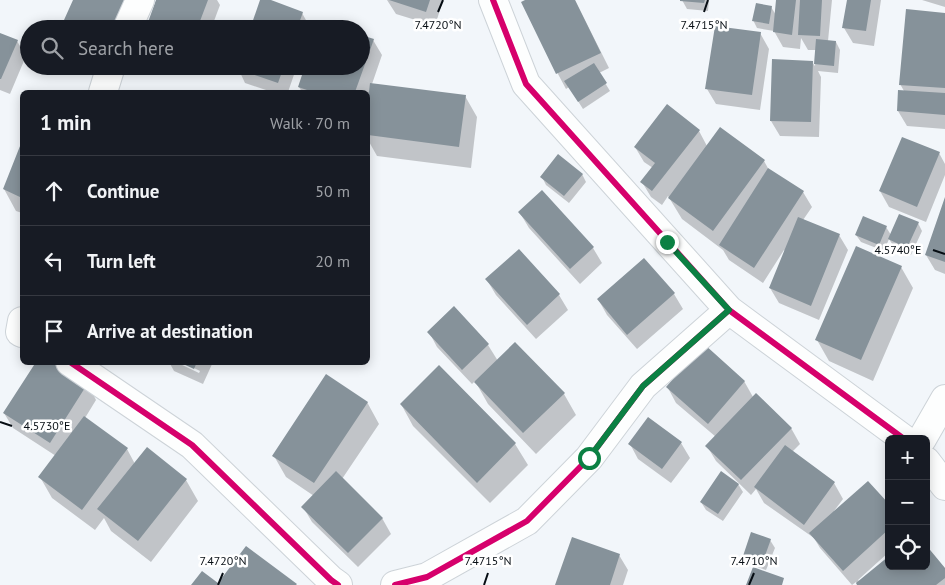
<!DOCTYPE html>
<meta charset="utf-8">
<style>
:root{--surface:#171b24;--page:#20242c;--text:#f1f3f6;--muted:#9ea1a6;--line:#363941}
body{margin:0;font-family:"PT Sans",sans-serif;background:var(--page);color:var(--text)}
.controls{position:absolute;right:15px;bottom:15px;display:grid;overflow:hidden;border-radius:8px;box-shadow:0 2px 12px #0003}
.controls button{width:45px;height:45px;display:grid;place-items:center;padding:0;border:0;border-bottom:1px solid var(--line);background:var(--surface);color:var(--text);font:25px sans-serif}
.stop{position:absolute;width:15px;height:15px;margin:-11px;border:4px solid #0b8043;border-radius:50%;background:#fff}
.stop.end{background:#0b8043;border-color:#fff;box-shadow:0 1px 5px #0008}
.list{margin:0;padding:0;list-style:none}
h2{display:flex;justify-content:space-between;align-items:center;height:65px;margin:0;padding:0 20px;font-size:21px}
h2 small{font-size:16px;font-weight:400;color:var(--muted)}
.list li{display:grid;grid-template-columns:32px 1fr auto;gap:15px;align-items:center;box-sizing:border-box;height:70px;padding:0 20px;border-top:1px solid var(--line)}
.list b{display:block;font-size:19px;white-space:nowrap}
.list em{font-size:16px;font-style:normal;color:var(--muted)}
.icon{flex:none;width:28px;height:28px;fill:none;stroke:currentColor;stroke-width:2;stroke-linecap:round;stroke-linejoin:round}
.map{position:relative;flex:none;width:945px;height:585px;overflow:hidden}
.search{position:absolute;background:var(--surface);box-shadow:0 2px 12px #0003;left:20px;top:20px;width:350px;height:55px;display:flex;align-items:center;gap:12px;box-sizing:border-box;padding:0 18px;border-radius:28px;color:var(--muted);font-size:19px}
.panel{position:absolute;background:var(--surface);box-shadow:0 2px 12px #0003;left:20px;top:90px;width:350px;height:275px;border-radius:8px}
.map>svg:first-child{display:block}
.shadow{fill:#0003}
.building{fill:#86929a}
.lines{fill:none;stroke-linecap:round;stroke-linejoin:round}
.street-casing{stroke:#cdd3d8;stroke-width:30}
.street{stroke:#fdfefe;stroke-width:28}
.cycleway-casing{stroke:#fff;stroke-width:9}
.cycleway{stroke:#d6006c;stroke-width:6}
.route{stroke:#0b8043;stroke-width:6}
.ticks{fill:none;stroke:#060d13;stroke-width:2}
.ticks-label{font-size:12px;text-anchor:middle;fill:#060d13;stroke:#fff;stroke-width:5;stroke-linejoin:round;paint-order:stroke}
</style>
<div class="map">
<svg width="945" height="585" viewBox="0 0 945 585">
<rect width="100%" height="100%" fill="#f2f6fa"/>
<path class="shadow" d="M 74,0 L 130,29 L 70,29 L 65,20 Z
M 157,0 L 217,0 L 220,5 L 211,29 L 150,29 L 148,25 Z
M 261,0 L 267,0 L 302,13 L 311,29 L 251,29 Z
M 387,0 L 443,0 L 435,26 L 396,14 Z
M 527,0 L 575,0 L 609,68 L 599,73 L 610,91 L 583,109 L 569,87 L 566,89 L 558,74 L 523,2 Z
M 682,0 L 709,0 L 708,11 L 687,9 Z
M 778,0 L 832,0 L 828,41 L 836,42 L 840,50 L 838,73 L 818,71 L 821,77 L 819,137 L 780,136 L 771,121 L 812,62 L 815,66 L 816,50 L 808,50 L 801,38 L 800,49 L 783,47 L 774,31 L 757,28 L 753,20 L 771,7 L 776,15 Z
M 848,0 L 881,0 L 874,46 L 853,43 L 844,28 Z
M 922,0 L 945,0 L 945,7 Z
M 945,14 L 945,129 L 907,126 L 898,111 L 904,91 L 900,84 Z
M 760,33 L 769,49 L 760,110 L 716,104 L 707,89 Z
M 0,34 L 17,41 L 26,56 L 10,94 L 0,90 Z
M 373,40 L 382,55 L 372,84 L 465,96 L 477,117 L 471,168 L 377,156 L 368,140 L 368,110 L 369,94 L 368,96 L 368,92 L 302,92 L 299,87 L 306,66 L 361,66 Z
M 237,66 L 297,66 L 288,92 L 272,92 L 245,83 Z
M 699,131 L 707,146 L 764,161 L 769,170 L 803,192 L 812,207 L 803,220 L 839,235 L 848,250 L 819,320 L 779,303 L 770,288 L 785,251 L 784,250 L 763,283 L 729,260 L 723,250 L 682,219 L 668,196 L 662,205 L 651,197 L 642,182 L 653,168 L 644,162 L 635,147 Z
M 22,144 L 22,213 L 16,211 L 4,189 Z
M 939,153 L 945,164 L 945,175 L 926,222 L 889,207 L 880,191 Z
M 582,174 L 586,182 L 569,203 L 546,185 L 542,177 Z
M 542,192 L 593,248 L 602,263 L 580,284 L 529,228 L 520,213 Z
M 945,200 L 945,274 L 935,270 L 926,255 Z
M 918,223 L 922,231 L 911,255 L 894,247 L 889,239 L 884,251 L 861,242 L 856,235 L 886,227 L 891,235 Z
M 644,259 L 674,294 L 683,309 L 637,349 L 607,315 L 598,299 Z
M 901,267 L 913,288 L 873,381 L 829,361 L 817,340 Z
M 487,280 L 559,295 L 568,310 L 536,339 L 496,295 Z
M 454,308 L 488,345 L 498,361 L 564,394 L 576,415 L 536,454 L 488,404 L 475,381 L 472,384 L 437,347 L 429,332 Z
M 169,362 L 176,362 L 199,373 L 200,371 L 182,362 L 213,362 L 203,384 L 174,371 Z
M 439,367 L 515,444 L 528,465 L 490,503 L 413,426 L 401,404 Z
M 744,381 L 753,397 L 791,428 L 800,444 L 792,452 L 834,483 L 843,499 L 834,511 L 889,506 L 889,552 L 858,580 L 859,581 L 889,566 L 945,570 L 945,585 L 858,585 L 856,582 L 852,585 L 820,548 L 814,538 L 764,503 L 756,489 L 751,495 L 716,461 L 707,446 L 716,437 L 676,403 L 668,388 Z
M 88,384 L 96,400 L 85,418 L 127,449 L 135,464 L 186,480 L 198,501 L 151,562 L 111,531 L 104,518 L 95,530 L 52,498 L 40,477 L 56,456 L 13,428 L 4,413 Z
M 367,402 L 379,424 L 342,479 L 382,518 L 391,534 L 358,567 L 312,522 L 303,507 L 314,496 L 286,477 L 274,456 Z
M 681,443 L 690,458 L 671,483 L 638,459 L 630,444 Z
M 738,484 L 743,492 L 723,521 L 706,510 L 701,502 Z
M 770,540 L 775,548 L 766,570 L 748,564 L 744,556 Z
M 619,555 L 628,570 L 623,585 L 557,585 Z"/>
<path class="building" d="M 73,0 L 128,0 L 115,29 L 84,29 L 64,20 Z
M 156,0 L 208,0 L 197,29 L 156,29 L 147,25 Z
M 260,0 L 271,0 L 303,12 L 297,29 L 250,29 Z
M 389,0 L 430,0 L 426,12 Z
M 525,0 L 575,0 L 601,53 L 556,74 L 521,2 Z
M 680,0 L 705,0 L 704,3 L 680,1 Z
M 776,0 L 796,0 L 792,35 L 773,32 Z
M 800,0 L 822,0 L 820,36 L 798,35 Z
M 847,0 L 871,0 L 866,31 L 842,28 Z
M 756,3 L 772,6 L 769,24 L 752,21 Z
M 906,9 L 945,13 L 945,88 L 899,85 Z
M 321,21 L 343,28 L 343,29 L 318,29 Z
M 715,26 L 761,32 L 752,95 L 705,89 Z
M 0,33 L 18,40 L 1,79 L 0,79 Z
M 361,35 L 374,39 L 355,92 L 313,92 L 298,87 L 305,66 L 361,66 Z
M 816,39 L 836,41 L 834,66 L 814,64 Z
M 772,59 L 813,61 L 811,122 L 770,121 Z
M 594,63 L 607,83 L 578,102 L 564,81 Z
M 236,66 L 284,66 L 278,83 L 235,68 Z
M 370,83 L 466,95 L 459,147 L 368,135 L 368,100 Z
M 898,90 L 945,93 L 945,115 L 897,111 Z
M 667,104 L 700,130 L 652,191 L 640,182 L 655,163 L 634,147 Z
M 720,127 L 765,160 L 713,231 L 668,198 Z
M 902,137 L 940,152 L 917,207 L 879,191 Z
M 22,141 L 22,198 L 3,189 Z
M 558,154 L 583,174 L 564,196 L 540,177 Z
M 768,168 L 804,191 L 754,268 L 719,245 Z
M 542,190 L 594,247 L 570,269 L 518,212 Z
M 945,197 L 945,262 L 925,255 Z
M 899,214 L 919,222 L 907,248 L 888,239 Z
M 863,216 L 887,226 L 879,245 L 855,235 Z
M 798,217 L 840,234 L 811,306 L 769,288 Z
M 856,246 L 902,266 L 861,360 L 815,340 Z
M 519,249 L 560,294 L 527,325 L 485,279 Z
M 644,258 L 675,293 L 627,335 L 597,299 Z
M 454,306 L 489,344 L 462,370 L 427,332 Z
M 515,342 L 565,393 L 523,433 L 474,382 Z
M 704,344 L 745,381 L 708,424 L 666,387 Z
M 36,362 L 57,362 L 88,383 L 50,443 L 3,413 Z
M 179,362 L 197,362 L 194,369 Z
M 439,365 L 516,443 L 477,483 L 400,404 Z
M 326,374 L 368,402 L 314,483 L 272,456 Z
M 756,393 L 792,428 L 741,480 L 705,446 Z
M 84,416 L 128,448 L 82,510 L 38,477 Z
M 648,417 L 682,442 L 662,469 L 628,444 Z
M 785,445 L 835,482 L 804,525 L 754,487 Z
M 147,447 L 187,479 L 138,541 L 97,509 Z
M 336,471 L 383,518 L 348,553 L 301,507 Z
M 721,471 L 739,484 L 718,514 L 700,502 Z
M 868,481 L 889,504 L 889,529 L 843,571 L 809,533 Z
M 751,532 L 771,539 L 762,564 L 743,556 Z
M 572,537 L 620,554 L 610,585 L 555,585 Z
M 926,545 L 945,568 L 945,578 L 936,585 L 857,585 L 856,583 L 889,556 L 889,566 L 926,566 Z
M 246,546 L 297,584 L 296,585 L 191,585 L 202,571 L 218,583 Z
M 753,567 L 784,578 L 782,585 L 746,585 Z"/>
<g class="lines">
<g class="street-casing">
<path id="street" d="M 493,0 L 526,84 L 729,310 L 904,439
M 127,29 L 140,0
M 103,92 L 111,66
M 22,321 L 20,332 L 22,333
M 70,362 L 192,445 L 331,580 L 338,585
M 922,439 L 945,399
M 926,461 L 945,486
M 395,585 L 427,577 L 527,521 L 589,458 L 643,386 L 729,310"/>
</g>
<use href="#street" class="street"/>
<g class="cycleway-casing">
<path id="cycleway" d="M 493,0 L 526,84 L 729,310 L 904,439
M 70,362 L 192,445 L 331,580 L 338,585
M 395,585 L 427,577 L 527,521 L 589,458 L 643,386 L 729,310"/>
</g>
<use href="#cycleway" class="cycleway"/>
</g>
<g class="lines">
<path class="route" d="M 589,458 L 643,386 L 729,310 L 667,242"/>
</g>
<path class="ticks" d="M 438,12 L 443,0M 704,12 L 708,0M 933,250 L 945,254M 0,422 L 12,426M 218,585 L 223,573M 484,585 L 488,573M 749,585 L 754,573"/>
<g class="ticks-label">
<text x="438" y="29">7.4720°N</text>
<text x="704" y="29">7.4715°N</text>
<text x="898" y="254">4.5740°E</text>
<text x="47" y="430">4.5730°E</text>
<text x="223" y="565">7.4720°N</text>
<text x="488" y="565">7.4715°N</text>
<text x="754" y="565">7.4710°N</text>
</g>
</svg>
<div class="controls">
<button>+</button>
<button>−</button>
<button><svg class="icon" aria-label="locate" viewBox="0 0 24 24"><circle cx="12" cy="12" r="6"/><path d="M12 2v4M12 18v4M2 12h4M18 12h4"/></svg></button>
</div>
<div class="stop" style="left:589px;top:458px"></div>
<div class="stop end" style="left:667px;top:242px"></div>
<div class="search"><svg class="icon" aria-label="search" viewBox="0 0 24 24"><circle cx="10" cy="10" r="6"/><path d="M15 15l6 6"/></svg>Search here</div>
<section class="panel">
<h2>1 min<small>Walk · 70 m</small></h2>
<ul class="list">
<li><svg class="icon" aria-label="ahead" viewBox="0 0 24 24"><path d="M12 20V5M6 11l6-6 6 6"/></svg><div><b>Continue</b></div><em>50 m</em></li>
<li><svg class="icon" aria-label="left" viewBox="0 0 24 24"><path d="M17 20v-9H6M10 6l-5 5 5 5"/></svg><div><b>Turn left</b></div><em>20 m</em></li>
<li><svg class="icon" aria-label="arrive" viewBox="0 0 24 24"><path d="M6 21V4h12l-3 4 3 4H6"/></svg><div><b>Arrive at destination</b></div></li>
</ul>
</section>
</div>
